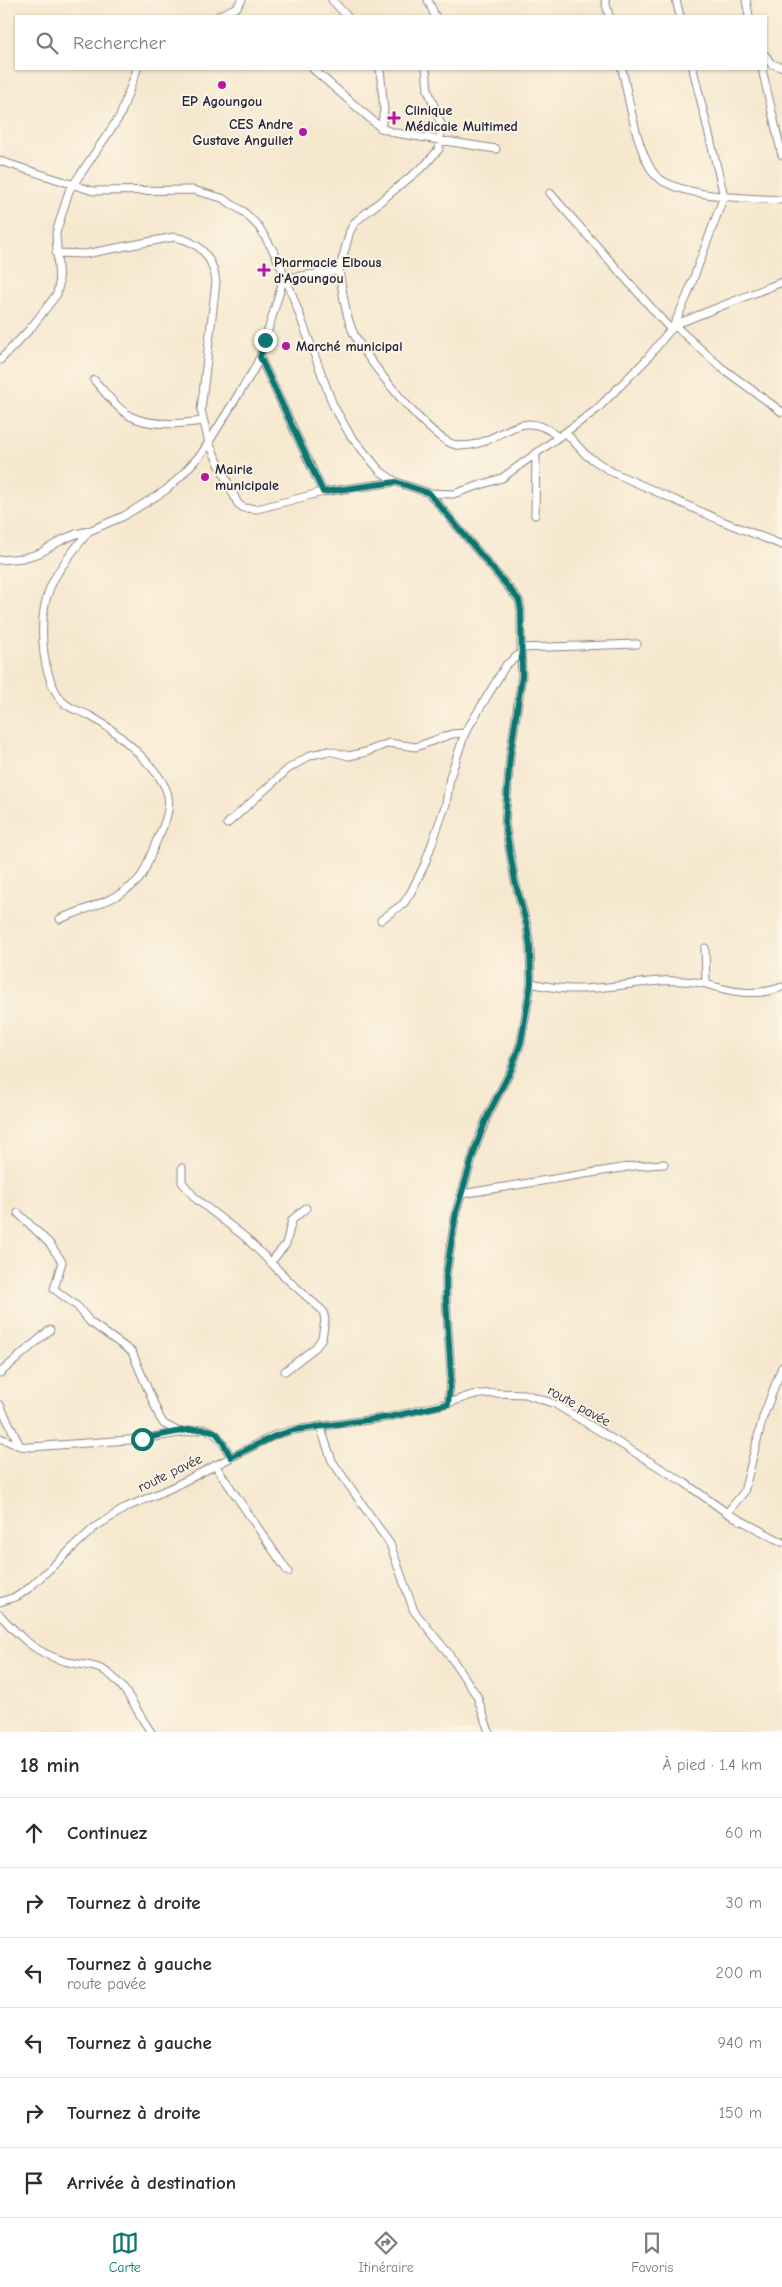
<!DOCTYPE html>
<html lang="fr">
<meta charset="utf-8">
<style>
:root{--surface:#fff;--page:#f7f7f7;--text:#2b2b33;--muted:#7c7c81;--line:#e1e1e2;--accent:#0f766e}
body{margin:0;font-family:"Comic Neue",sans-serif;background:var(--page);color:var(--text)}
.stop{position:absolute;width:15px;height:15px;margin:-11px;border:4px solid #0f766e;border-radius:50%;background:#fff}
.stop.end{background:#0f766e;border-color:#fff;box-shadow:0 1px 5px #0008}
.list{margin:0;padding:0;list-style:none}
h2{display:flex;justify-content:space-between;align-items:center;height:65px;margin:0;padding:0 20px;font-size:21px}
h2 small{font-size:16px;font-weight:400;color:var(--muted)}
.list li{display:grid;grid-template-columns:32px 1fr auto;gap:15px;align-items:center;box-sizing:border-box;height:70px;padding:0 20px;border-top:1px solid var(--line)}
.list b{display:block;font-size:19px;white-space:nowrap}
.list p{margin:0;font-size:16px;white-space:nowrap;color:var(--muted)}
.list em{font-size:16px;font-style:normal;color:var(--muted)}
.icon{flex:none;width:28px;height:28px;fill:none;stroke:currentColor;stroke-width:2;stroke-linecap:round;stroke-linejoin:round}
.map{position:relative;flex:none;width:782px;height:1732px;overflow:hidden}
.search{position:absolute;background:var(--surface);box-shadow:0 1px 4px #0004;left:15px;right:15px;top:15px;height:55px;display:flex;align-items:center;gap:12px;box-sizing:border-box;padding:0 18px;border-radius:0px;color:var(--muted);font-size:19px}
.sheet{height:485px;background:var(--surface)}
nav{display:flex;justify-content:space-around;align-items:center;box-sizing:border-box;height:70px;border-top:1px solid var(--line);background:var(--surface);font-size:14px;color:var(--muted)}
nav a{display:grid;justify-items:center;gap:2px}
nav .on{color:var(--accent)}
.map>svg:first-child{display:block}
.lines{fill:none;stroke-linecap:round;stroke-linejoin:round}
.street-casing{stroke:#8c8585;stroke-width:9}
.street{stroke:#fff;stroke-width:7}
.route{stroke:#0f766e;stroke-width:6}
.poi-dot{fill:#b5179e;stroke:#fcf5e5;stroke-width:2}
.labels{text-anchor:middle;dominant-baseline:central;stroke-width:4;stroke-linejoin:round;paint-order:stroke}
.poi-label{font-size:14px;font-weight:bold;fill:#22223b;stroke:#fcf5e5;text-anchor:start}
.street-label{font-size:14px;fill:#22223b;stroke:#fcf5e5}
</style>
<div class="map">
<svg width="782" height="1732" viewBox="0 0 782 1732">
<rect width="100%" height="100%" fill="#fcf5e5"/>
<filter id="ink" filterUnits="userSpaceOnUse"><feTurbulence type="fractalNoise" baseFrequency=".02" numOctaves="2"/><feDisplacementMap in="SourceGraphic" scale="10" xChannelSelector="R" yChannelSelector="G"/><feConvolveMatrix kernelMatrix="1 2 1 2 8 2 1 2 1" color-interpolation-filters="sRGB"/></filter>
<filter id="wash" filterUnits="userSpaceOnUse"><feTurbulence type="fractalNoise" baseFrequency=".0096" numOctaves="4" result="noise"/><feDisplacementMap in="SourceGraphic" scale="20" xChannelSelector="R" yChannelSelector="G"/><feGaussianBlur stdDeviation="1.12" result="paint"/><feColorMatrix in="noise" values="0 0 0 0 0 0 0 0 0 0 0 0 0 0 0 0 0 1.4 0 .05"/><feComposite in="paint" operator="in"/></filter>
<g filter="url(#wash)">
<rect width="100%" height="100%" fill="#f6e8cf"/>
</g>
<g filter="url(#ink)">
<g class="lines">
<g class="street-casing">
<path id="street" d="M 332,0 L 347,16
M 428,0 L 435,16
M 605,0 L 609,16
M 676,0 L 680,16
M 746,0 L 749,16
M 218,16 L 237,7 L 242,0
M 766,56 L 771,64 L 782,67
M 313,69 L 381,128
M 380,69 L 384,110 L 381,128 L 395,133 L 496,149
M 622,69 C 629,99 636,146 652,171 C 669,198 751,198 782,200
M 762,69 L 782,155
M 0,161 L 93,191 L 193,190 L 222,198 L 244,212 L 259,227 L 274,252 L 286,278 L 333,405 L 350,435 L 380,471 L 396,482 L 429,493 L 453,494 L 502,478 L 596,410 L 646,360 L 674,325 L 687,296 L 724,196 L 693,69
M 550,193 L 671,330
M 56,253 L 85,254 L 174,237 C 199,241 213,257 216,282 L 201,410 L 209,443 L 238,504 L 244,508 L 257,509 L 323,492 L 396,482
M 339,271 C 343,292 345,315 354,334 C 366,359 430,440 456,445 C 496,452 518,401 558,437
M 782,282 L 674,325 L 722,368 L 782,412
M 260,357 L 323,492
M 0,360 L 30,329 L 57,294 L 59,284 L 56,233 L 69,191 L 120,116 L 137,69
M 94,380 C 105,392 116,408 130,416 C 150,427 181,424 203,421
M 566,433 L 586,455 L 612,472 L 722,521 L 782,545
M 535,515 L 536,454
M 0,560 L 23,558 L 40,553 L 62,540 L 76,534 L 89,531 L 124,516 L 166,490 L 180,477 L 202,453 L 253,371 L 260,357 L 282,284 L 286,278 L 339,271 L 350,231 L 355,222 L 425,165 L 439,149 L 441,124 L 428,90 L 426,69
M 521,648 L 637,644
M 227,824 L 288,769 L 311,755 L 329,751 L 349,756 L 366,752 L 389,743 L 416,747 L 452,734 L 465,733
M 60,919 C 84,909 128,897 142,875 C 148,864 152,851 157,840 C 163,827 171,811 168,796 C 163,770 113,728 90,716 C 81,711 71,710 63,702 C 52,690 46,670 44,654 C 37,594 53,576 89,531
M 381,920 L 404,903 L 411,892 L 424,866 L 446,804 L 450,777 L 465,733 L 506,665 L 521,653 L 521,610 L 519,600 L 429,493
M 531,983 C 544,986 558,989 572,989 C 617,990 661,974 706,984 L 705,948
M 706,984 C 731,992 756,997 782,987
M 182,1168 L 182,1182 L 196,1199 L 245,1237 L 288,1280 L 323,1311 L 325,1320 L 322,1338 L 316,1347 L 285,1371
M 461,1194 L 634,1166 L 664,1164
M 18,1213 L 50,1244 L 62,1262 L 54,1289 L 78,1307 L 90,1322 L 132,1352 L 160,1418 L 164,1424 L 179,1432
M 271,1262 L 286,1244 L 292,1220 L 306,1208
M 0,1373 L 50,1330
M 448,1403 L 451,1375 L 446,1299 L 446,1276 L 456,1212 L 476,1146 L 487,1117 L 511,1070 L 521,1042 L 531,983 L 530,948 L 527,926 L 515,881 L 505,824 L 510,756 L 522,676 L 521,653
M 0,1405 L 20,1446
M 320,1426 L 332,1461 L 390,1544 L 414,1611 L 448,1653 L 477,1696 L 489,1732
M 0,1438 L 20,1446 L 31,1447 L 142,1439 L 204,1429 C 219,1432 223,1444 231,1457
M 215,1465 L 288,1572
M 727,1513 L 744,1492 L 763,1417 L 782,1367
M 0,1602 L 18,1596 L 29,1588 L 95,1527 L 127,1507 L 171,1488 L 275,1435 L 294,1430 L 390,1417 L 448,1403 L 472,1395 L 493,1393 L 525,1394 L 555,1404 L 685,1483 L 727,1513 L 782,1542
M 0,1615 C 20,1637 34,1652 64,1661 C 78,1665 96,1664 108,1673 C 128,1688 137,1713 151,1732"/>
</g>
<use href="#street" class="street"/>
</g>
</g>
<g class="lines" filter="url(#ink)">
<path class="route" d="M 142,1439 C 159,1436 202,1423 216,1433 C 222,1439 226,1449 231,1457 L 275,1436 L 294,1430 L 390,1417 L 448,1404 L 451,1375 L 446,1300 L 446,1276 L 456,1212 L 476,1146 L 487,1117 L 511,1070 L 521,1042 L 531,983 L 530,948 L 527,926 L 515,881 L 505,824 L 510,756 L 522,676 L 521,610 L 519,600 L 429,493 L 396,482 L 323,492 L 260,357 L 265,340"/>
</g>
<g class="poi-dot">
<circle cx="222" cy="85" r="5"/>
<path d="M391.5 110.5h5v5h5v5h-5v5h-5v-5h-5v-5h5z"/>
<circle cx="303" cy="132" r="5"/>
<path d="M261.5 262.5h5v5h5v5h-5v5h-5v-5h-5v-5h5z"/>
<circle cx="286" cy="346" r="5"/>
<circle cx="205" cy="477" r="5"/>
</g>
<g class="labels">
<g class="poi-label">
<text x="222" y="101" text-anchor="middle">EP Agoungou</text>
<text x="405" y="110">Clinique<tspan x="405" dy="16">Médicale Multimed</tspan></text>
<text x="293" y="124" text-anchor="end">CES Andre<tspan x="293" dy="16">Gustave Anguilet</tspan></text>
<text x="274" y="262">Pharmacie Elbous<tspan x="274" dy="16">d'Agoungou</tspan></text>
<text x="296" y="346">Marché municipal</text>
<text x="215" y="469">Mairie<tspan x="215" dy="16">municipale</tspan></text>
</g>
<g class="street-label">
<text transform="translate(579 1406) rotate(29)">route pavée</text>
<text transform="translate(170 1473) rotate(-26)">route pavée</text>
</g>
</g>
</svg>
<div class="stop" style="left:142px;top:1439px"></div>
<div class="stop end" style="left:265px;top:340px"></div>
<div class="search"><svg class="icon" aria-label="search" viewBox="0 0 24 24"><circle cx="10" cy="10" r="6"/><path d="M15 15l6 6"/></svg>Rechercher</div>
</div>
<section class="sheet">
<h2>18 min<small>À pied · 1.4 km</small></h2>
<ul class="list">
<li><svg class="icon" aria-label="ahead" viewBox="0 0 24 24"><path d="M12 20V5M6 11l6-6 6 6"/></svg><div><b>Continuez</b></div><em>60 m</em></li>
<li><svg class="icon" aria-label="right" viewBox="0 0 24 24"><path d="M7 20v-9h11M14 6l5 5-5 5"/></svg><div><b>Tournez à droite</b></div><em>30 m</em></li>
<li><svg class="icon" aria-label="left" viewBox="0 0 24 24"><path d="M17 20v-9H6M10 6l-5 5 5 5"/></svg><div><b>Tournez à gauche</b><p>route pavée</p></div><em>200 m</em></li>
<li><svg class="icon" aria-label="left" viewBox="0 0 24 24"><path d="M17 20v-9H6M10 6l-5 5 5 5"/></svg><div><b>Tournez à gauche</b></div><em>940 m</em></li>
<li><svg class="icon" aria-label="right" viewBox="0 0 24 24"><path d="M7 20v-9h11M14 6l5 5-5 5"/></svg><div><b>Tournez à droite</b></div><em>150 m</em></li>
<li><svg class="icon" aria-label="arrive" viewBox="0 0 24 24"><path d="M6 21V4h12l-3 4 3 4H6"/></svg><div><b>Arrivée à destination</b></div></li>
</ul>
</section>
<nav>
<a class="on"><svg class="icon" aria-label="map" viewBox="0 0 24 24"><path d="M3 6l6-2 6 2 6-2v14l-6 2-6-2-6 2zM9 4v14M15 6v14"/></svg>Carte</a>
<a><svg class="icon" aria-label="directions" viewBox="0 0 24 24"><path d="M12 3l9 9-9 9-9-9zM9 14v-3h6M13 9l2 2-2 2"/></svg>Itinéraire</a>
<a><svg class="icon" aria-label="saved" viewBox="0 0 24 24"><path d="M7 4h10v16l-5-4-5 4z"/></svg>Favoris</a>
</nav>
